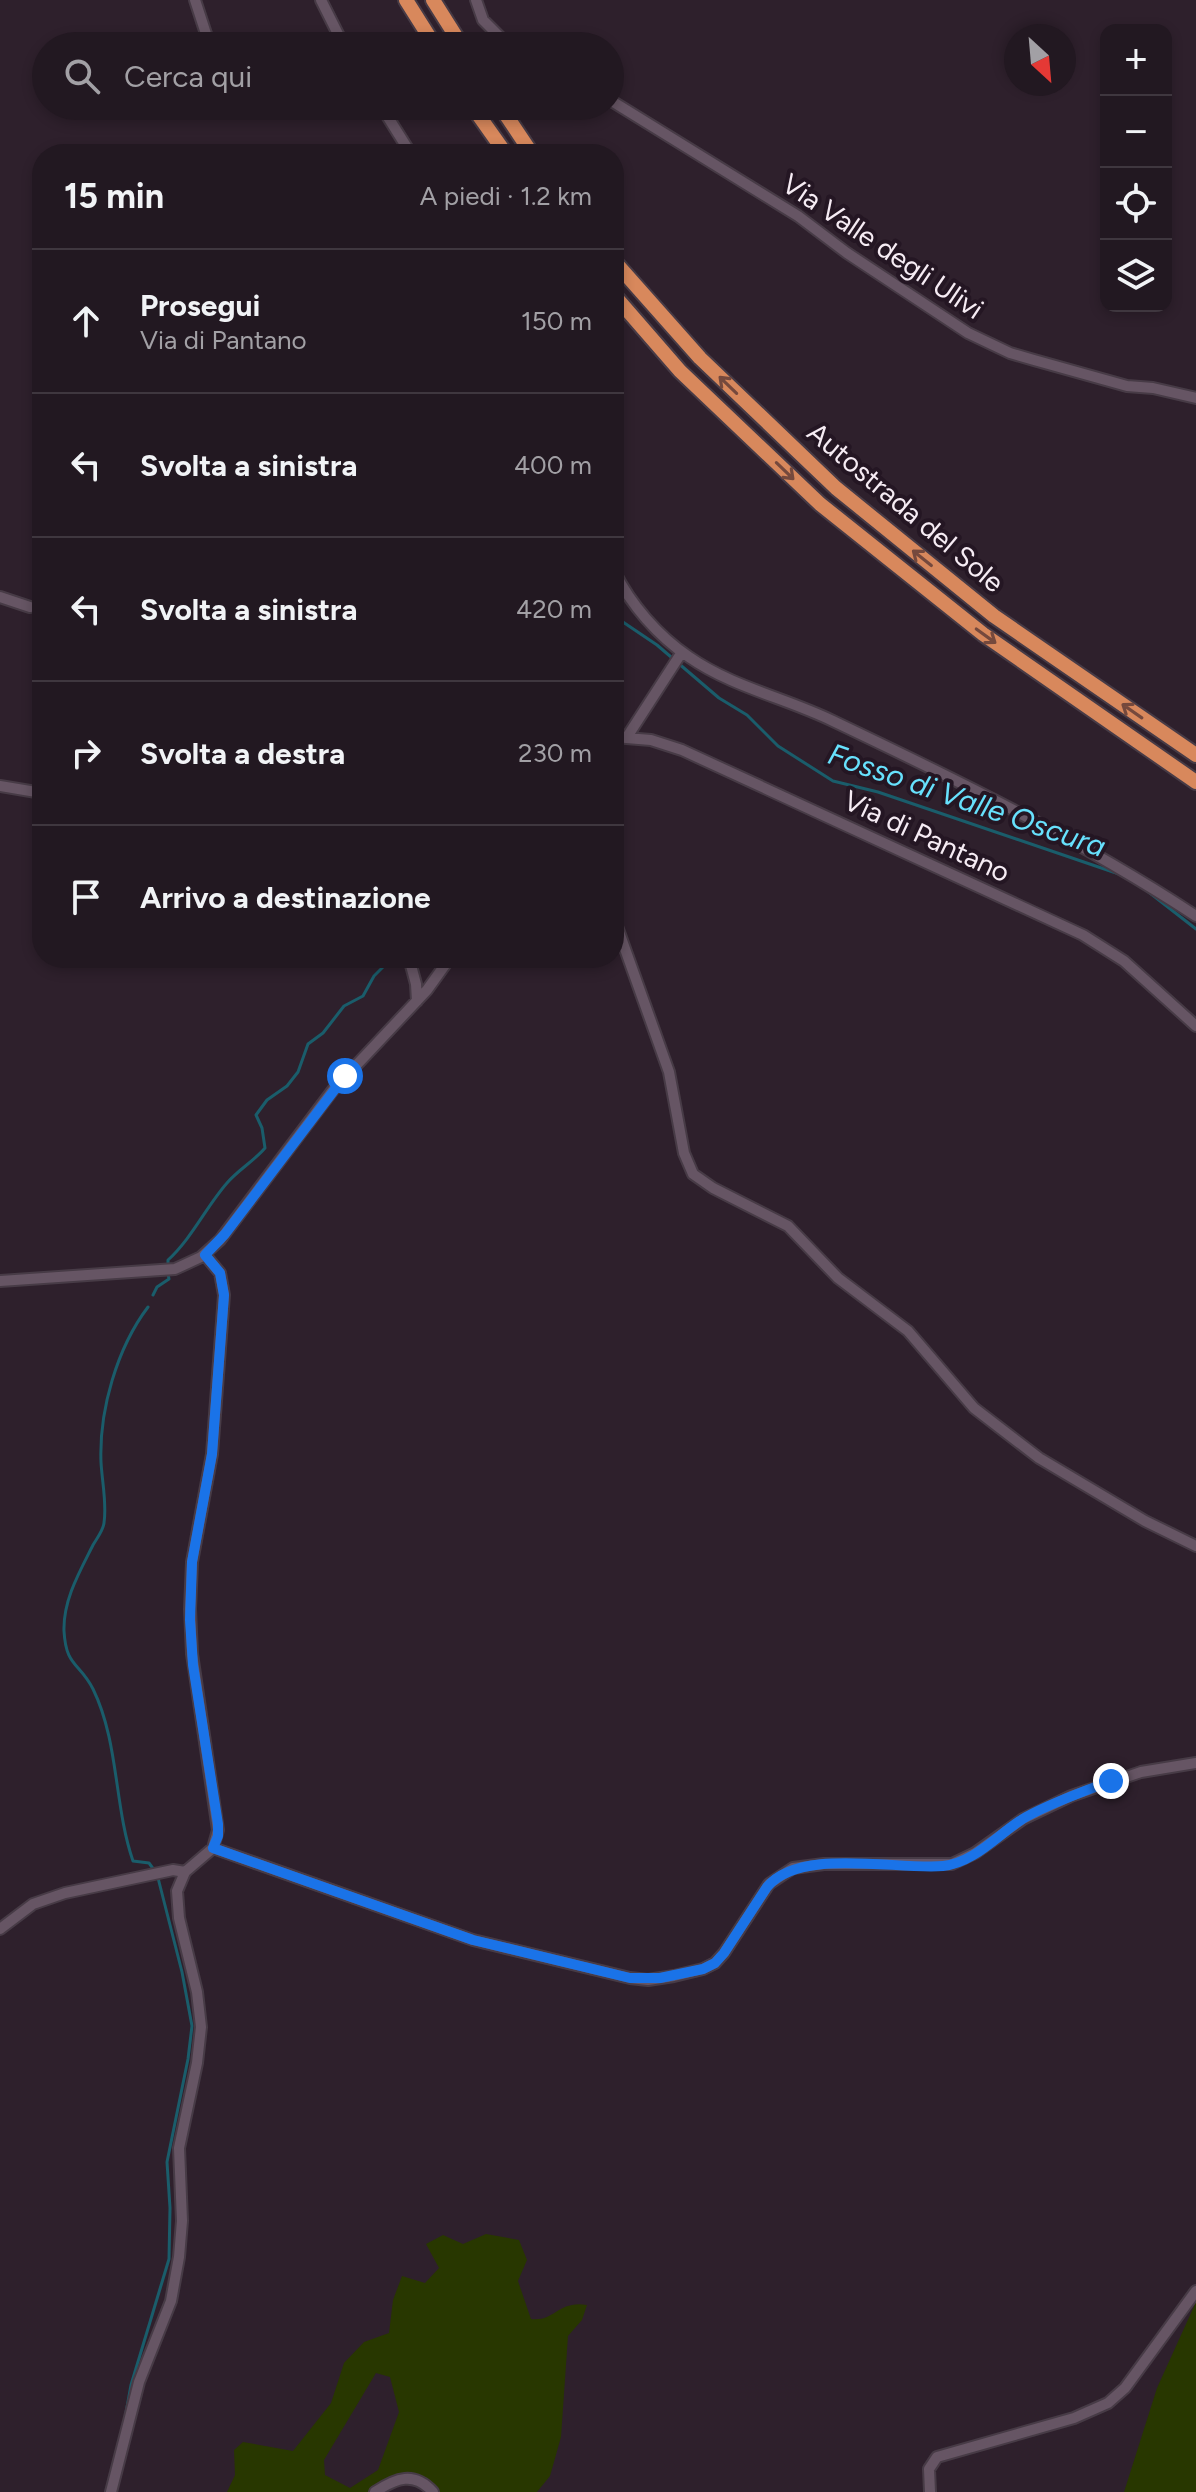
<!DOCTYPE html>
<html lang="it">
<meta charset="utf-8">
<style>
:root{--surface:#221821;--page:#2a212a;--text:#f1f3f6;--muted:#a2a0a5;--line:#3f373f}
body{margin:0;font-family:Figtree,sans-serif;background:var(--page);color:var(--text)}
.controls{position:absolute;right:24px;top:24px;display:grid;overflow:hidden;border-radius:16px;box-shadow:0 4px 12px #0003}
.controls button{width:72px;height:72px;display:grid;place-items:center;padding:0;border:0;border-bottom:2px solid var(--line);background:var(--surface);color:var(--text);font:40px sans-serif}
.compass{position:absolute;left:1004px;top:24px;width:72px;height:72px;border-radius:50%;background:var(--surface);box-shadow:0 4px 12px #0003;rotate:154deg}
.stop{position:absolute;width:24px;height:24px;margin:-18px;border:6px solid #1a73e8;border-radius:50%;background:#fff}
.stop.end{background:#1a73e8;border-color:#fff;box-shadow:0 2px 8px #0008}
.list{margin:0;padding:0;list-style:none}
h2{display:flex;justify-content:space-between;align-items:center;height:104px;margin:0;padding:0 32px;font-size:34px}
h2 small{font-size:26px;font-weight:400;color:var(--muted)}
.list li{display:grid;grid-template-columns:52px 1fr auto;gap:24px;align-items:center;box-sizing:border-box;height:144px;padding:0 32px;border-top:2px solid var(--line)}
.list b{display:block;font-size:30px;white-space:nowrap}
.list p{margin:0;font-size:26px;white-space:nowrap;color:var(--muted)}
.list em{font-size:26px;font-style:normal;color:var(--muted)}
.icon{flex:none;width:44px;height:44px;fill:none;stroke:currentColor;stroke-width:2;stroke-linecap:round;stroke-linejoin:round}
.map{position:relative;flex:none;width:1196px;height:2492px;overflow:hidden}
.search{position:absolute;background:var(--surface);box-shadow:0 4px 12px #0003;left:32px;top:32px;width:592px;height:88px;display:flex;align-items:center;gap:20px;box-sizing:border-box;padding:0 28px;border-radius:44px;color:var(--muted);font-size:30px}
.panel{position:absolute;background:var(--surface);box-shadow:0 4px 12px #0003;left:32px;top:144px;width:592px;height:824px;border-radius:32px}
.map>svg:first-child{display:block}
.green{fill:#283700;fill-rule:evenodd}
.lines{fill:none;stroke-linecap:round;stroke-linejoin:round}
.stream{stroke:#1a5d6b;stroke-width:3}
.minor-casing{stroke:#473b46;stroke-width:14}
.highway-casing{stroke:#473b46;stroke-width:18}
.minor{stroke:#665564;stroke-width:10}
.highway{stroke:#d8885c;stroke-width:14}
.oneway{stroke:#75493d}
.route{stroke:#1a73e8;stroke-width:10}
.labels{text-anchor:middle;dominant-baseline:central;stroke-width:8;stroke-linejoin:round;paint-order:stroke}
.street-label{font-size:28px;fill:#f6ecf4;stroke:#241623}
.water-label{font-size:30px;font-style:italic;fill:#67e1fd;stroke:#241623}
</style>
<div class="map">
<svg width="1196" height="2492" viewBox="0 0 1196 2492">
<rect width="100%" height="100%" fill="#2e202c"/>
<path class="green" d="M 486,2234 L 519,2240 L 527,2260 L 518,2281 L 531,2319 C 555,2322 558,2300 587,2305 L 582,2320 L 568,2336 L 561,2437 L 550,2476 L 537,2492 L 437,2492 L 408,2476 L 385,2492 L 227,2492 L 235,2475 L 234,2450 L 243,2442 L 293,2451 L 331,2403 L 344,2363 L 364,2342 L 389,2333 L 393,2300 L 402,2276 L 425,2283 L 439,2268 L 426,2244 L 443,2235 L 463,2244 ZM 376,2373 L 390,2377 L 399,2412 L 378,2470 L 350,2488 L 325,2475 L 324,2460 Z
M 1196,2302 L 1196,2492 L 1124,2492 L 1157,2388 Z"/>
<g class="lines">
<path class="stream" d="M 614,616 L 657,645 L 719,698 L 747,715 L 778,746 L 833,781 L 878,792 L 1119,874
M 1146,890 L 1196,929
M 168,1266 L 168,1260 C 192,1238 206,1207 227,1183 C 238,1170 254,1161 265,1148 L 262,1128 L 256,1115 L 267,1100 L 287,1086 L 298,1072 L 308,1044 L 323,1033 L 344,1006 L 363,996 L 374,976 L 392,958
M 153,1295 L 157,1287 L 169,1279 L 168,1274
M 125,2418 L 131,2385 L 169,2259 L 170,2208 L 167,2162 L 188,2059 L 192,2026 L 182,1972 L 157,1874 L 149,1863 L 133,1861 C 114,1806 119,1742 93,1689 C 79,1662 66,1667 64,1631 C 63,1600 80,1571 93,1545 C 97,1538 103,1531 104,1523 C 107,1503 102,1482 101,1462 C 99,1410 117,1348 148,1307"/>
<g class="minor-casing">
<path id="minor" d="M 195,0 L 210,46
M 321,0 L 344,46
M 476,0 L 483,20 L 509,46
M 610,100 L 798,216 L 847,253 L 968,333 L 1010,353 L 1034,360 L 1127,386 L 1153,388 L 1196,398
M 381,106 L 411,154
M 614,571 C 631,605 658,636 689,657 C 732,687 786,698 833,721 C 957,780 1082,841 1196,916
M 0,597 L 30,607
M 614,737 L 651,740 L 682,750 L 1083,935 L 1124,961 L 1196,1026
M 627,737 L 682,652
M 0,786 L 42,793
M 614,918 L 669,1072 L 684,1153 L 693,1174 L 713,1188 L 788,1226 L 838,1278 L 908,1331 L 974,1408 L 1039,1458 L 1145,1521 L 1196,1546
M 409,958 L 416,984 L 417,1001
M 0,1281 L 175,1269 L 201,1257 L 220,1240 L 333,1090 L 427,990 L 450,958
M 213,1848 L 473,1940 L 630,1978 L 648,1980 L 674,1976 L 703,1969 L 715,1963 L 724,1953 L 769,1884 L 793,1868 L 824,1864 L 952,1864 L 975,1853 L 1023,1819 L 1071,1796 L 1141,1772 L 1196,1763
M 0,1929 L 33,1904 L 65,1893 L 173,1870 L 185,1872
M 111,2492 L 139,2382 L 171,2301 L 179,2257 L 182,2221 L 179,2148 L 197,2063 L 201,2027 L 197,1992 L 179,1918 L 177,1891 L 185,1872 L 213,1848 L 218,1830 L 192,1654 L 190,1609 L 192,1562 L 212,1454 L 224,1295 L 220,1273 L 205,1255
M 375,2492 C 396,2478 414,2471 433,2492
M 930,2492 L 929,2469 L 937,2457 L 1074,2418 L 1108,2403 L 1125,2388 L 1196,2291"/>
</g>
<g class="highway-casing">
<path id="highway" d="M 406,0 L 435,46
M 433,0 L 462,46
M 472,106 L 506,154
M 500,106 L 532,154
M 614,261 L 700,358 L 836,488 L 994,616 L 1196,755
M 614,295 L 680,371 L 820,504 L 983,634 L 1196,782"/>
</g>
<use href="#minor" class="minor"/>
<use href="#highway" class="highway"/>
</g>
<defs><path id="oneway-shaft" d="M-6 0H5M1.5-3L5.5 0L1.5 3" fill="none" stroke-width="1.6" stroke-linecap="round" stroke-linejoin="round" transform="scale(2)"/></defs>
<g class="oneway">
<use href="#oneway-shaft" transform="translate(728 385) rotate(-136)"/>
<use href="#oneway-shaft" transform="translate(785 471) rotate(44)"/>
<use href="#oneway-shaft" transform="translate(922 558) rotate(-141)"/>
<use href="#oneway-shaft" transform="translate(986 636) rotate(36)"/>
<use href="#oneway-shaft" transform="translate(1132 711) rotate(-145)"/>
</g>
<g class="lines">
<path class="route" d="M 345,1076 L 225,1234 L 205,1255 L 220,1273 L 224,1295 L 212,1454 L 192,1562 L 190,1620 L 193,1665 L 218,1824 L 218,1836 L 213,1848 L 473,1940 L 630,1978 L 660,1978 L 703,1969 L 715,1963 L 724,1953 L 767,1887 C 800,1847 895,1870 943,1866 C 975,1863 1000,1832 1026,1817 C 1053,1802 1082,1792 1111,1781"/>
</g>
<g class="labels">
<g class="street-label">
<text transform="translate(883 246) rotate(34)">Via Valle degli Ulivi</text>
<text transform="translate(906 507) rotate(40)">Autostrada del Sole</text>
<text transform="translate(927 836) rotate(25)">Via di Pantano</text>
</g>
<g class="water-label">
<text transform="translate(967 800) rotate(19)">Fosso di Valle Oscura</text>
</g>
</g>
</svg>
<div class="controls">
<button>+</button>
<button>−</button>
<button><svg class="icon" aria-label="locate" viewBox="0 0 24 24"><circle cx="12" cy="12" r="6"/><path d="M12 2v4M12 18v4M2 12h4M18 12h4"/></svg></button>
<button><svg class="icon" aria-label="layers" viewBox="0 0 24 24"><path d="M12 4l9 5-9 5-9-5zM3 14l9 5 9-5"/></svg></button>
</div>
<svg class="compass" viewBox="-18 -18 36 36"><path d="M0-13l5 13h-10z" fill="#e53935"/><path d="M0 13l5-13h-10z" fill="#a2a0a5"/></svg>
<div class="stop" style="left:345px;top:1076px"></div>
<div class="stop end" style="left:1111px;top:1781px"></div>
<div class="search"><svg class="icon" aria-label="search" viewBox="0 0 24 24"><circle cx="10" cy="10" r="6"/><path d="M15 15l6 6"/></svg>Cerca qui</div>
<section class="panel">
<h2>15 min<small>A piedi · 1.2 km</small></h2>
<ul class="list">
<li><svg class="icon" aria-label="ahead" viewBox="0 0 24 24"><path d="M12 20V5M6 11l6-6 6 6"/></svg><div><b>Prosegui</b><p>Via di Pantano</p></div><em>150 m</em></li>
<li><svg class="icon" aria-label="left" viewBox="0 0 24 24"><path d="M17 20v-9H6M10 6l-5 5 5 5"/></svg><div><b>Svolta a sinistra</b></div><em>400 m</em></li>
<li><svg class="icon" aria-label="left" viewBox="0 0 24 24"><path d="M17 20v-9H6M10 6l-5 5 5 5"/></svg><div><b>Svolta a sinistra</b></div><em>420 m</em></li>
<li><svg class="icon" aria-label="right" viewBox="0 0 24 24"><path d="M7 20v-9h11M14 6l5 5-5 5"/></svg><div><b>Svolta a destra</b></div><em>230 m</em></li>
<li><svg class="icon" aria-label="arrive" viewBox="0 0 24 24"><path d="M6 21V4h12l-3 4 3 4H6"/></svg><div><b>Arrivo a destinazione</b></div></li>
</ul>
</section>
</div>
